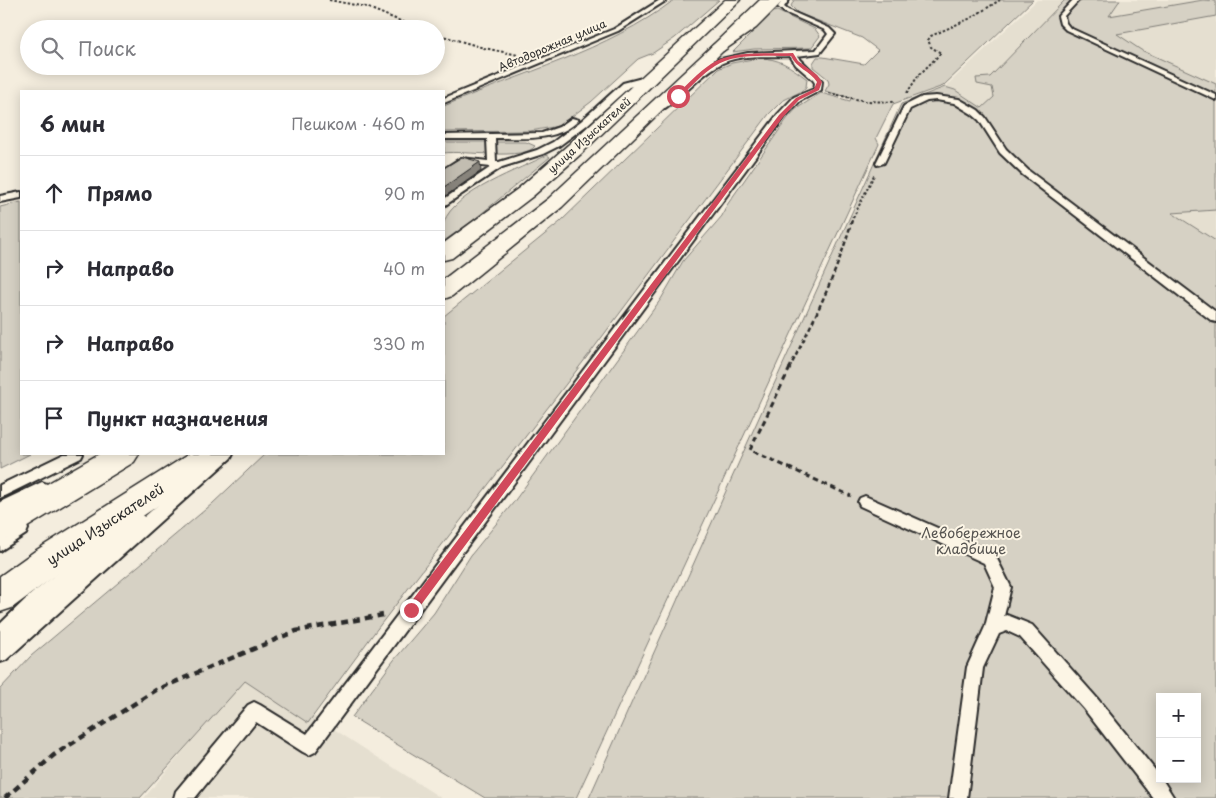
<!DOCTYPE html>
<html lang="ru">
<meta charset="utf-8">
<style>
:root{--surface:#fff;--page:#f2f2f3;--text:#2b2b33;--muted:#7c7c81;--line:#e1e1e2}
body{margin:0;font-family:"Playpen Sans",sans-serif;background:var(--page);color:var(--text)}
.controls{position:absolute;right:15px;bottom:15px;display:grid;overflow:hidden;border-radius:0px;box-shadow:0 2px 12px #0003}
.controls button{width:45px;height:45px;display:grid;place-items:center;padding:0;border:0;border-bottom:1px solid var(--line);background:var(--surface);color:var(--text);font:25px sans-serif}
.stop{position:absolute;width:15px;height:15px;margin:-11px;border:4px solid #d1495b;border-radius:50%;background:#fff}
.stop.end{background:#d1495b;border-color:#fff;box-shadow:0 1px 5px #0008}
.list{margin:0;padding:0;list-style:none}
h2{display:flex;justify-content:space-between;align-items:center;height:65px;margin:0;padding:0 20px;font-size:21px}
h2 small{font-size:16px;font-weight:400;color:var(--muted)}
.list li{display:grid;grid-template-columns:32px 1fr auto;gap:15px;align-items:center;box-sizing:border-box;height:75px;padding:0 20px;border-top:1px solid var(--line)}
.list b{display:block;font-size:19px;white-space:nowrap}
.list em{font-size:16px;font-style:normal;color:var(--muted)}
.icon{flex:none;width:28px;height:28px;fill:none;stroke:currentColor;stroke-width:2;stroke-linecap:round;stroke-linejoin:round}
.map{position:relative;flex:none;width:1216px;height:798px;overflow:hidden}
.search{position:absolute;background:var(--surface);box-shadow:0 2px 12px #0003;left:20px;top:20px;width:425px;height:55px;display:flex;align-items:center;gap:12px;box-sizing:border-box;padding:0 18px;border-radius:28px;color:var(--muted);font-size:19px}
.panel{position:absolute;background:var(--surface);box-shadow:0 2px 12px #0003;left:20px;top:90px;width:425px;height:365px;border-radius:0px}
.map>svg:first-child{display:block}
.built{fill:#e5dfd0}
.green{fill:#d6d1c4;stroke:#807e78;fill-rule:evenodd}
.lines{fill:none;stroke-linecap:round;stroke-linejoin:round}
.service-casing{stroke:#2b2b2b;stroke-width:4}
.trunk-casing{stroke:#2b2b2b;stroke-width:3}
.motorway-casing{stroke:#2b2b2b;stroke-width:3}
.path-far3{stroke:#2b2b2b;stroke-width:2;stroke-dasharray:2.5 2;stroke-linecap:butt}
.path-far2{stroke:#2b2b2b;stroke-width:2.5;stroke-dasharray:4.5 3;stroke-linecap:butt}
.path-far1{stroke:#2b2b2b;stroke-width:3;stroke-dasharray:5.5 4;stroke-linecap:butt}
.path{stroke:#2b2b2b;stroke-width:4.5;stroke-dasharray:7 5;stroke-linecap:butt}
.service{fill:#fcf5e5;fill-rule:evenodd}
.trunk{fill:#fcf5e5;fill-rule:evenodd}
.motorway{fill:#fcf5e5;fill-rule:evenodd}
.shaded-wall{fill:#88847c;stroke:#2b2b2b}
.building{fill:#c2bdb1;stroke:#2b2b2b}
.route{fill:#d1495b}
.labels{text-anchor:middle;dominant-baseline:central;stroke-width:4;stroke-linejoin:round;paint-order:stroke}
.far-street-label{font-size:11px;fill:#2b2b2b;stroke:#fcf5e5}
.street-label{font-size:14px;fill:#2b2b2b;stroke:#fcf5e5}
.park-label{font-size:14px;fill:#565451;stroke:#fcf5e5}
</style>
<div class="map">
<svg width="1216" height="798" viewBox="0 0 1216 798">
<rect width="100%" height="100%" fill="#f4edde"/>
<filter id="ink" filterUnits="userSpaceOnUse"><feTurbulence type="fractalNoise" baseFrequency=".02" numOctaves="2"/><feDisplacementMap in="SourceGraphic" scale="10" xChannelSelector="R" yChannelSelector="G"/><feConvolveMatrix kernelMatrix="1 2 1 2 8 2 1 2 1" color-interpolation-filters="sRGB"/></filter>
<g filter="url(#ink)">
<path class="built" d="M 1037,0 L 1216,0 L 1216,272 L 955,90 L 945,87 Z
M 248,674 L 441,798 L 144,798 Z"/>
<path class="green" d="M 674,0 L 719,0 L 675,38 L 653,53 L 638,59 L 591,102 L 559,126 L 530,131 L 444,132 L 444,106 C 520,73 607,51 674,0 Z
M 794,0 L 1033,0 L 943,86 L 893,104 L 876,138 L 879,144 L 576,798 L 485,798 L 352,717 L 394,660 L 434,613 L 471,555 L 513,503 L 661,299 L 683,261 L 722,216 L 727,205 L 787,119 L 796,109 L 821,93 L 850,101 L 851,98 L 825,91 L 829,84 L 828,79 L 813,67 L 813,63 L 817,57 L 823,57 L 864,64 L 878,50 L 862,38 L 798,13 L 791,6 Z
M 1065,0 L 1120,0 L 1109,16 L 1203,0 L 1216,1 L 1216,16 L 1117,34 L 1141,50 L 1216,84 L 1216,210 L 1172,213 L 1216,241 L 1216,798 L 589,798 L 747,444 L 901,104 L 945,87 L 955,90 L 982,108 L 994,97 L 992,87 L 977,84 L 976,78 L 990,77 ZM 1160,697 L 1197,697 L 1197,779 L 1160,779 Z
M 777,11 L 815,29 L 820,36 L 811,48 L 754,49 L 733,52 L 773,12 Z
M 758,58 C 779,58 790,66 807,79 L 806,87 L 800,92 L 782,101 L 769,114 L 593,349 L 374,633 L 308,723 L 245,681 L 140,798 L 0,798 L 0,689 L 31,656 L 212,504 L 265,454 L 444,454 L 444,316 L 560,222 L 718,69 L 732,63 Z
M 444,142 L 526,142 L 535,146 C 526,161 462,150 444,153 Z
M 547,155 L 550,157 L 475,219 L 444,241 C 444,235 442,227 444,222 C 454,192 521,169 547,155 Z
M 21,202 L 21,454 L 30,454 L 0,469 L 0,207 Z"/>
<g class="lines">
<g class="service-casing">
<path id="service" d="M 660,0 L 667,0 L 618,31 L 444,103 L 444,98 L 614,29 Z
M 783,0 L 789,0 L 784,7 L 788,10 L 829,28 L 835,34 L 820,53 L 797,56 L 822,81 L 821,90 L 800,101 L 784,118 L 315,752 L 309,755 L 303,752 L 256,722 L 195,798 L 174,798 L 176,791 L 248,705 L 254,702 L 260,705 L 307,734 L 778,114 L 794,97 L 814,89 L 815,83 L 813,80 L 796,65 L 790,56 C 767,57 737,53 717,66 C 698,77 684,96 665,108 L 658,106 L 675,94 L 710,63 L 721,59 L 748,53 L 816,50 L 828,34 L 825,30 L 784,12 L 778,7 Z
M 1073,0 L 1079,0 L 1064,16 L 1066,23 L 1070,28 L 1216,95 L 1216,100 L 1066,30 L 1060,24 L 1058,16 Z
M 650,76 L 654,78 L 653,80 L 629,87 L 587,125 L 559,146 L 543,154 L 502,167 L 444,206 L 444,199 L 491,167 L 463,164 L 444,176 L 444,169 L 461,158 L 488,161 L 487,139 L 444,139 L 444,135 L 542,133 L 559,127 L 572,118 L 579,120 C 557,142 524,138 495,138 L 496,162 L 499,162 L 537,150 L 553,142 L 581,121 L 623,83 Z
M 936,96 L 959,99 L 978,110 L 985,117 L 1006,149 L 1029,171 L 1216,312 L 1216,322 L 1212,321 L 1023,175 L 1000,153 L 979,120 L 972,114 L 954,103 L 936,100 L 927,101 L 910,109 L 884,163 L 877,165 L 876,163 L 904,106 L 922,97 Z
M 21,192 L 21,198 L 0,202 L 0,196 Z
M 64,454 L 83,454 L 81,458 L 0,498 L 0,485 Z
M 217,454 L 233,454 L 231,458 L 6,660 L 0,662 L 0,624 L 30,595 L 132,514 L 137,512 L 142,514 L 144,517 Z
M 42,482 L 47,484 L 49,488 L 47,492 L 0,515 L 0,502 Z
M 865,496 L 994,553 L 1011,587 L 1004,616 L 1007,615 L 1032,625 L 1096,697 L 1160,776 L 1160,779 L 1162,779 L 1174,798 L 1153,798 L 1084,709 L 1020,637 L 1007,631 L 999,634 L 983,668 L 967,798 L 949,798 L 967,667 L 985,627 L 995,587 L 984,563 L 860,506 L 858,502 L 860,498 Z
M 21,523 L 26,524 L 28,529 L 26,534 L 0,551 L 0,536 Z"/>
</g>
<g class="trunk-casing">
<path id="trunk" d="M 725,0 L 740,0 L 582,153 L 533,196 L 452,258 L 444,260 L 444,243 L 519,188 L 568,145 Z
M 769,0 L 784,0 L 756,28 L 723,51 L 562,207 L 452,296 L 444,299 L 444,279 L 548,199 L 713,45 L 746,22 Z
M 99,454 L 139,454 L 134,462 L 11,537 L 0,541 L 0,511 Z
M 189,454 L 227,454 L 222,462 L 59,573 L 12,608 L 0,612 L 0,576 L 35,551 Z"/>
</g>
<g class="motorway-casing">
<path id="motorway" d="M 760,0 L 775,0 L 723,51 L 713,51 L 710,48 L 713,45 Z"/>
</g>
<path class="path-far3" d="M 329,0 L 366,7 L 420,29
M 436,34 L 484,48 L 518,55
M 829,93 L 865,101 L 895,102
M 907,93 L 918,76 L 941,53 L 931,47 L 928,40 L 931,36 L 971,18 L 1000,0
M 853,218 L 874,175"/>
<path class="path-far2" d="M 789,369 C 814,320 839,270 853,216"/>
<path class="path-far1" d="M 790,368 L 750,450 L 851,496"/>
<path class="path" d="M 5,798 L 54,755 L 156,690 L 296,631 L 383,615"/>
<use href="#service" class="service"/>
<use href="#trunk" class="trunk"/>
<use href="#motorway" class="motorway"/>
</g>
<path class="shaded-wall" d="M 480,162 L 481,171 L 444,197 L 444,187 Z"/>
<path class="building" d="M 462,157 L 480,162 L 444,187 L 444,168 Z"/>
</g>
<path class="route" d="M 793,53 L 798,61 L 817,75 L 822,82 L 819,90 L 799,100 L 783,117 L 415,613 L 408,613 L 406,610 L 408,606 L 779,115 L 796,98 L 814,89 L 817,82 C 810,71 796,68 791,56 C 769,56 733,53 715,66 C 702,74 691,87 680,97 L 676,96 C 686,85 699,72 711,64 C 731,50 769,54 793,53 Z"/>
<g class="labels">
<g class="far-street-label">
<text transform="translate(552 45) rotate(-23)">Автодорожная улица</text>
<text transform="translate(589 135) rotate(-42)">улица Изыскателей</text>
</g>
<g class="street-label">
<text transform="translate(105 524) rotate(-33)">улица Изыскателей</text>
</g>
<g class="park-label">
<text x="971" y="532">Левобережное<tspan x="971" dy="16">кладбище</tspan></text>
</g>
</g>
</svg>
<div class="controls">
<button>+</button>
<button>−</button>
</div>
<div class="stop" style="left:678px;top:96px"></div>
<div class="stop end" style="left:411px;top:610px"></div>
<div class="search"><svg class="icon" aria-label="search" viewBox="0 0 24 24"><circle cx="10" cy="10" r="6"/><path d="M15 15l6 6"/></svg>Поиск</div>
<section class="panel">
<h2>6 мин<small>Пешком · 460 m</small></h2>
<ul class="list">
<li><svg class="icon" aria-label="ahead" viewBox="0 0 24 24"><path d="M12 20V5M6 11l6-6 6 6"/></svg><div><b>Прямо</b></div><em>90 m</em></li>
<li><svg class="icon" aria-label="right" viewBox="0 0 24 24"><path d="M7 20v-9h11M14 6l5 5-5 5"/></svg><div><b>Направо</b></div><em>40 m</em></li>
<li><svg class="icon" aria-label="right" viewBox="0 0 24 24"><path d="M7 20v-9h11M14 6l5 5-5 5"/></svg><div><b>Направо</b></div><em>330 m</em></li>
<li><svg class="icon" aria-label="arrive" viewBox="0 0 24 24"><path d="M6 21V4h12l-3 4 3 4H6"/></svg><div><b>Пункт назначения</b></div></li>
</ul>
</section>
</div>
